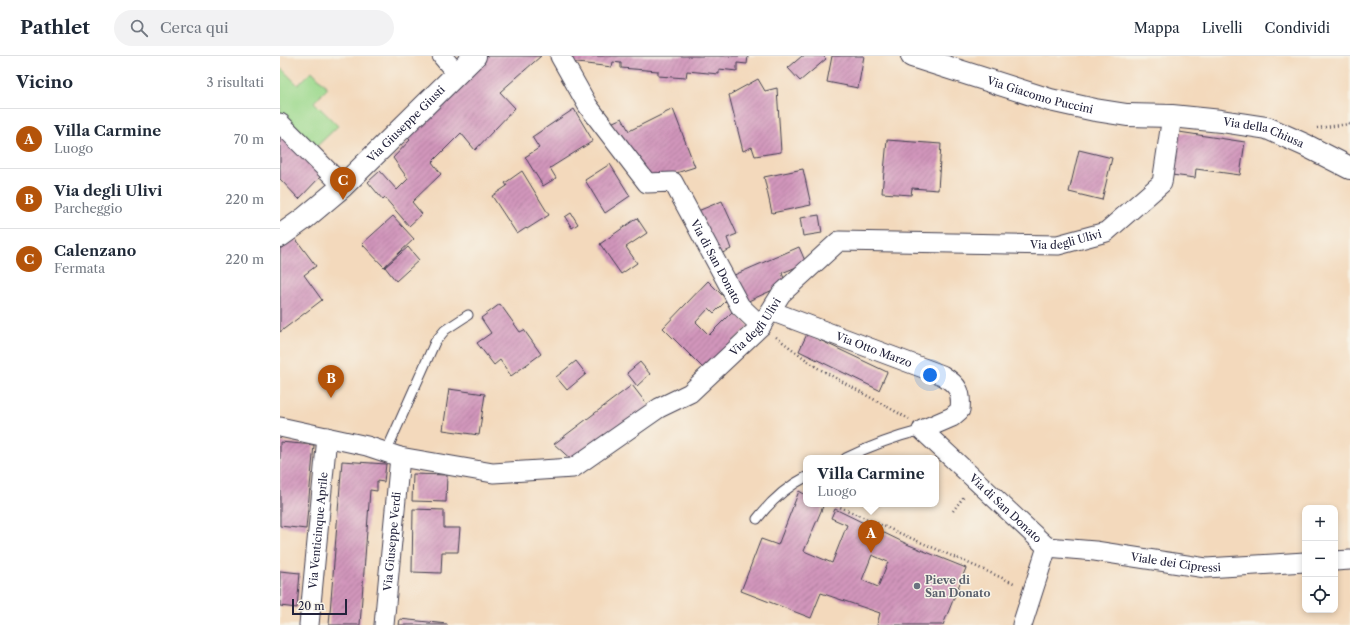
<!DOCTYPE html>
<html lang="it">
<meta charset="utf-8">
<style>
:root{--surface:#fff;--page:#f2f2f3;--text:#1f2937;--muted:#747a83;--line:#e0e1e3;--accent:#b45309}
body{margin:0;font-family:"Libre Caslon Text",serif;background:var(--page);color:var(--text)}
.controls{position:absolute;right:12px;bottom:12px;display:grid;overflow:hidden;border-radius:8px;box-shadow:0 2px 6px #0003}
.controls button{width:36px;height:36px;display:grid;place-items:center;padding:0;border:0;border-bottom:1px solid var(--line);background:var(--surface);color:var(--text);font:20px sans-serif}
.scale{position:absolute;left:12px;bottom:10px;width:55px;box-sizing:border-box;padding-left:4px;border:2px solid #22223b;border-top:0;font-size:11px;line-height:14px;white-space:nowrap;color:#22223b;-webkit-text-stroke:3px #f7f3e8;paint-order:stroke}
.you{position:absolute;left:650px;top:319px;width:14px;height:14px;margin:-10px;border:3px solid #fff;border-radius:50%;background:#1a73e8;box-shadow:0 0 0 6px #1a73e833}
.badge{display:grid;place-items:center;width:26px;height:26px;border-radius:50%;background:var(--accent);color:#fff;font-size:13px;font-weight:700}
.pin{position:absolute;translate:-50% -33px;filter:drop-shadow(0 1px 2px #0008)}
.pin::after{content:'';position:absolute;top:21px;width:14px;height:12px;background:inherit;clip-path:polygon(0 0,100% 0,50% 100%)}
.popup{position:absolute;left:523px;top:399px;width:136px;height:52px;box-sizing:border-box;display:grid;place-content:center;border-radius:8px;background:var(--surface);filter:drop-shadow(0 1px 3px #0005);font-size:13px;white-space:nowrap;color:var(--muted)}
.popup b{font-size:15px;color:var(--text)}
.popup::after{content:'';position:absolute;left:50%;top:100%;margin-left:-8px;border:8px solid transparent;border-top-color:var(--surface)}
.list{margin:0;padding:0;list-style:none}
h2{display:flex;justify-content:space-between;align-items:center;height:52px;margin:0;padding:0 16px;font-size:17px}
h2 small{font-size:13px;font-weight:400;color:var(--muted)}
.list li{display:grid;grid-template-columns:26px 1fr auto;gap:12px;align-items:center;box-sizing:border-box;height:60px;padding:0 16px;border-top:1px solid var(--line)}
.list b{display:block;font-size:15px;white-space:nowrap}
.list p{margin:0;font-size:13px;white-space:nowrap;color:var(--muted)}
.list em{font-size:13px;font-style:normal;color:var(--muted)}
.icon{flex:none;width:22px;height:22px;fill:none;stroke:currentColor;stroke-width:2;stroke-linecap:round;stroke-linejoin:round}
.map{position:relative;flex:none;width:1070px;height:569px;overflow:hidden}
header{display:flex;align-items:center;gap:24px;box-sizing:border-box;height:56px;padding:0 20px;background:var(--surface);border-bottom:1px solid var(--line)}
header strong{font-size:19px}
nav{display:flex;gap:22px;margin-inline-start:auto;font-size:14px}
.search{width:280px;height:36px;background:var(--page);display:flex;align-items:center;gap:10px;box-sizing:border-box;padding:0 14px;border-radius:22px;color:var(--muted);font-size:15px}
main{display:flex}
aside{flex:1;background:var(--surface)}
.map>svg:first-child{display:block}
.green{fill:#9cd98d;stroke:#5f7e64}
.building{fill:url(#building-hatch);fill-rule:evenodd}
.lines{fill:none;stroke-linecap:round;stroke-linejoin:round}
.lane-casing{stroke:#413d4e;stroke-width:11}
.street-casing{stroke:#413d4e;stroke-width:21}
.secondary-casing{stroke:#413d4e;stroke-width:24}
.path{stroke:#413d4e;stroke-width:2.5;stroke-dasharray:1 3;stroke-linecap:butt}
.lane{stroke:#fff;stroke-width:9}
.street{stroke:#fff;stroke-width:19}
.secondary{stroke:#fff;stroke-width:22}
.worship-dot{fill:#6b7280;stroke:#f7f3e8;stroke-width:1.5}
.labels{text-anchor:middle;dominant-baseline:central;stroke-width:3;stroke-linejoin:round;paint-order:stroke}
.street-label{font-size:11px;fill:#22223b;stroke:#f7f3e8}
.worship-label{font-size:11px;font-weight:bold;fill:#5b616d;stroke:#f7f3e8;text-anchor:start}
</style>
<header>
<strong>Pathlet</strong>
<div class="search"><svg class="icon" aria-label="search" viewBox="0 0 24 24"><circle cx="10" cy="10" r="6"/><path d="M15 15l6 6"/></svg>Cerca qui</div>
<nav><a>Mappa</a><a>Livelli</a><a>Condividi</a></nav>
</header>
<main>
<aside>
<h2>Vicino<small>3 risultati</small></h2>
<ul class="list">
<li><span class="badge">A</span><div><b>Villa Carmine</b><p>Luogo</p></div><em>70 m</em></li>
<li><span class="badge">B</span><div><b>Via degli Ulivi</b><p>Parcheggio</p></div><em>220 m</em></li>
<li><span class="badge">C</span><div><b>Calenzano</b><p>Fermata</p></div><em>220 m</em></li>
</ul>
</aside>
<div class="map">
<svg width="1070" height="569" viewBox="0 0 1070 569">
<defs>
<pattern id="building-hatch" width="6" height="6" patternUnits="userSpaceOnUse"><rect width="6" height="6" fill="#d195bb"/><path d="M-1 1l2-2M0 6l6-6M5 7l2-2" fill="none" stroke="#a97999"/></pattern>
</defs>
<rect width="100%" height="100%" fill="#f7f3e8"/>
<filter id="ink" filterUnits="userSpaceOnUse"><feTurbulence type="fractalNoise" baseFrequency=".025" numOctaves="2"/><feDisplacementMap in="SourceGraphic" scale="8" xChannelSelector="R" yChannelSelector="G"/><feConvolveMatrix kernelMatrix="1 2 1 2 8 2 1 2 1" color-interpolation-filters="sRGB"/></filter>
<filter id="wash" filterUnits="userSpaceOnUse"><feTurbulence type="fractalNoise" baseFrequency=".012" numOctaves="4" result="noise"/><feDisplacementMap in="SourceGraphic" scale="16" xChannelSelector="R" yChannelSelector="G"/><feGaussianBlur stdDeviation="0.9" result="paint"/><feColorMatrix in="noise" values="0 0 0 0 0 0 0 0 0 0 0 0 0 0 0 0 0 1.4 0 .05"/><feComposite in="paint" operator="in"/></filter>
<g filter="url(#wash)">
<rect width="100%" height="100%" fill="#f3d9bc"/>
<path class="green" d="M 2,13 L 18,29 L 32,15 L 48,32 L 34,46 L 58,70 L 35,92 L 0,56 L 0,15 Z"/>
<g id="blocks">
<path class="building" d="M 205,0 L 261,0 L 220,36 L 235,52 L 195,94 L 181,77 L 152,106 L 161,118 L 132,146 L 142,158 L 129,170 L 105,142 L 103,144 L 88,126 L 100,115 L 117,134 L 128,123 L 113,102 L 130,84 L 127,81 Z
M 289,0 L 468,0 L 467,8 L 457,7 L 457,15 L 439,13 L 439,18 L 407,15 L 406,22 L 378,20 L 378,15 L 341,12 L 341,7 L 333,6 L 332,11 L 289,6 Z
M 522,0 L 543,0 L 546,3 L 520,25 L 508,12 Z
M 552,0 L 584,0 L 578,32 L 547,26 Z
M 478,23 L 485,35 L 497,32 L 501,96 L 475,100 L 472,91 L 463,95 L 449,39 Z
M 294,53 L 313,85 L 270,112 L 276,122 L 263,130 L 245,101 L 259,92 L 252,81 Z
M 393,53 L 415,111 L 371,125 L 331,67 L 342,62 L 349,75 Z
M 899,76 L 965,86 L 960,119 L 916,113 L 915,122 L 892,119 Z
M 0,77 L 41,120 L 19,143 L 0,123 Z
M 607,84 L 661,88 L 658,134 L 632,132 L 631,139 L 602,137 Z
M 799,94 L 832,102 L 822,144 L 789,136 Z
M 330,108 L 350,140 L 325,157 L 305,124 Z
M 523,113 L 531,149 L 492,157 L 484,121 Z
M 242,115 L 269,159 L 247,173 L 246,172 L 237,178 L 212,140 L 227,130 L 225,127 Z
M 442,145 L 457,178 L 447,182 L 451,193 L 438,199 L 418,155 Z
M 291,157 L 298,168 L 292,172 L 285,161 Z
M 539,159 L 542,177 L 523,180 L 520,162 Z
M 113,160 L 134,183 L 104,211 L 82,188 Z
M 357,162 L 367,177 L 346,191 L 357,207 L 341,218 L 320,188 Z
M 15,182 L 36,210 L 24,219 L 42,244 L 0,276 L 0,193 Z
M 128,191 L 139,204 L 116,225 L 105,211 Z
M 519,191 L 526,207 L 502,217 L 506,228 L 464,247 L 452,220 Z
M 428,225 L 447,244 L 434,257 L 429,252 L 416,266 L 429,279 L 453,255 L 469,270 L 425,314 L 383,272 Z
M 220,248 L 240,276 L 244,274 L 261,298 L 231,320 L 220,304 L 214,309 L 197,287 L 211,277 L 201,262 Z
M 527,278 L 607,316 L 599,334 L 519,295 Z
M 296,305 L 306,318 L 287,334 L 276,321 Z
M 360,306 L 370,318 L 357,330 L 347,317 Z
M 352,329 L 369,351 L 294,406 L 274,388 Z
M 169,333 L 205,338 L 199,379 L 163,374 Z
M 0,386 L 34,389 L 26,473 L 0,470 Z
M 62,405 L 106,408 L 104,426 L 97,425 L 97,435 L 90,434 L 80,569 L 49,569 Z
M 133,418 L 167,419 L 166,446 L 132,445 Z
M 519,435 L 526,439 L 526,448 L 544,448 L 524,495 L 552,507 L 567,469 L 551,462 L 555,453 L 629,489 L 686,512 L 663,569 L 597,569 L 600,557 L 541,537 L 531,562 L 461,535 L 481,483 L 498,489 ZM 592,499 L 608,506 L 598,531 L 582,524 Z
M 133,453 L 164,454 L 164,472 L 180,472 L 178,496 L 162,496 L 161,517 L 132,516 Z
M 0,515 L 20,517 L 17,552 L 0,550 Z
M 120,563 L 167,568 L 167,569 L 119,569 Z"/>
</g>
</g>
<g filter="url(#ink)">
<use href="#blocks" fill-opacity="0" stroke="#413d4e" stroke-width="1"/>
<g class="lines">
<g class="lane-casing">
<path id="lane" d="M 106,396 L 155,286 L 165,274 L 188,259
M 566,402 C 590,390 615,381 642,374
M 477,463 C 491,445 506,431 526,421"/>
</g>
<g class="street-casing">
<g id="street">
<path d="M 162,0 L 177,18"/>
<path id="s1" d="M 280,0 L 308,50 L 367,127 L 393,126 L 460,250 L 481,270"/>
<path d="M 0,67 L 63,130"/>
<path id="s2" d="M 491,255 L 662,319 C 678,329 682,335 680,354 L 672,361 L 642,374 L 767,491 L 742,569"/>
<path id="s3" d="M 0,371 L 87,390 L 120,401 L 213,417 L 293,412 L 379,352 L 410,337 L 481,270 L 501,238 L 559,185 L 778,189 L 826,176 L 882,127 L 892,60"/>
<path id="s4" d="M 767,491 L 815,495 L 926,512 L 1025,506"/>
<path d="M 1055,505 L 1070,504"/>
<path id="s5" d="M 29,569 L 47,381"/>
<path id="s6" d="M 104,569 L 120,401"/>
</g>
</g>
<g class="secondary-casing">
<g id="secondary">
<path id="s7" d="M 632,0 L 770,44 L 815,54 L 847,59 L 892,60 L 941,65 L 987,72 L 1025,89 L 1070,112"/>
<path id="s8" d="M 0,180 L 25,162 L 63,130 L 195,0"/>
</g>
</g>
<path class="path" d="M 1037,72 L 1070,68
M 496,281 L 536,311 L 629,363
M 553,448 L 736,528
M 673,455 L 685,439"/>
<use href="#lane" class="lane"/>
<use href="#street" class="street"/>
<use href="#secondary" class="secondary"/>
</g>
</g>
<circle class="worship-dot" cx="637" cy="530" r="4"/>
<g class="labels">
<g class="street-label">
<text stroke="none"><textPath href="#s7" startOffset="134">Via Giacomo Puccini</textPath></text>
<text stroke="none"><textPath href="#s8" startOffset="169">Via Giuseppe Giusti</textPath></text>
<text stroke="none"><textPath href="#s7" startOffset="362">Via della Chiusa</textPath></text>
<text stroke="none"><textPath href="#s3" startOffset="879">Via degli Ulivi</textPath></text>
<text stroke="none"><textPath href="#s1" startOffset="271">Via di San Donato</textPath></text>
<text stroke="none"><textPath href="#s3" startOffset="531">Via degli Ulivi</textPath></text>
<text stroke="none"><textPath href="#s2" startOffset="110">Via Otto Marzo</textPath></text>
<text stroke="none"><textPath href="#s2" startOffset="383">Via di San Donato</textPath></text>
<text stroke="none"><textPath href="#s5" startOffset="95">Via Venticinque Aprile</textPath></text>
<text stroke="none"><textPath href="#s6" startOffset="84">Via Giuseppe Verdi</textPath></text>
<text stroke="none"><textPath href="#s4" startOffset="130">Viale dei Cipressi</textPath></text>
</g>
<g class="worship-label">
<text x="645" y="524">Pieve di<tspan x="645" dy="13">San Donato</tspan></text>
</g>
</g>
</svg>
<div class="controls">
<button>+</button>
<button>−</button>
<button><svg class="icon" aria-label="locate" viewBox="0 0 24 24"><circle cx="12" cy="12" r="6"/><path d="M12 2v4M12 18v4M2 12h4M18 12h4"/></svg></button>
</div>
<div class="scale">20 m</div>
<div class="you"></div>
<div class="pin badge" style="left:591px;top:497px">A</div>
<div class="popup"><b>Villa Carmine</b>Luogo</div>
<div class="pin badge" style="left:51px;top:342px">B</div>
<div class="pin badge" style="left:63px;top:144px">C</div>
</div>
</main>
